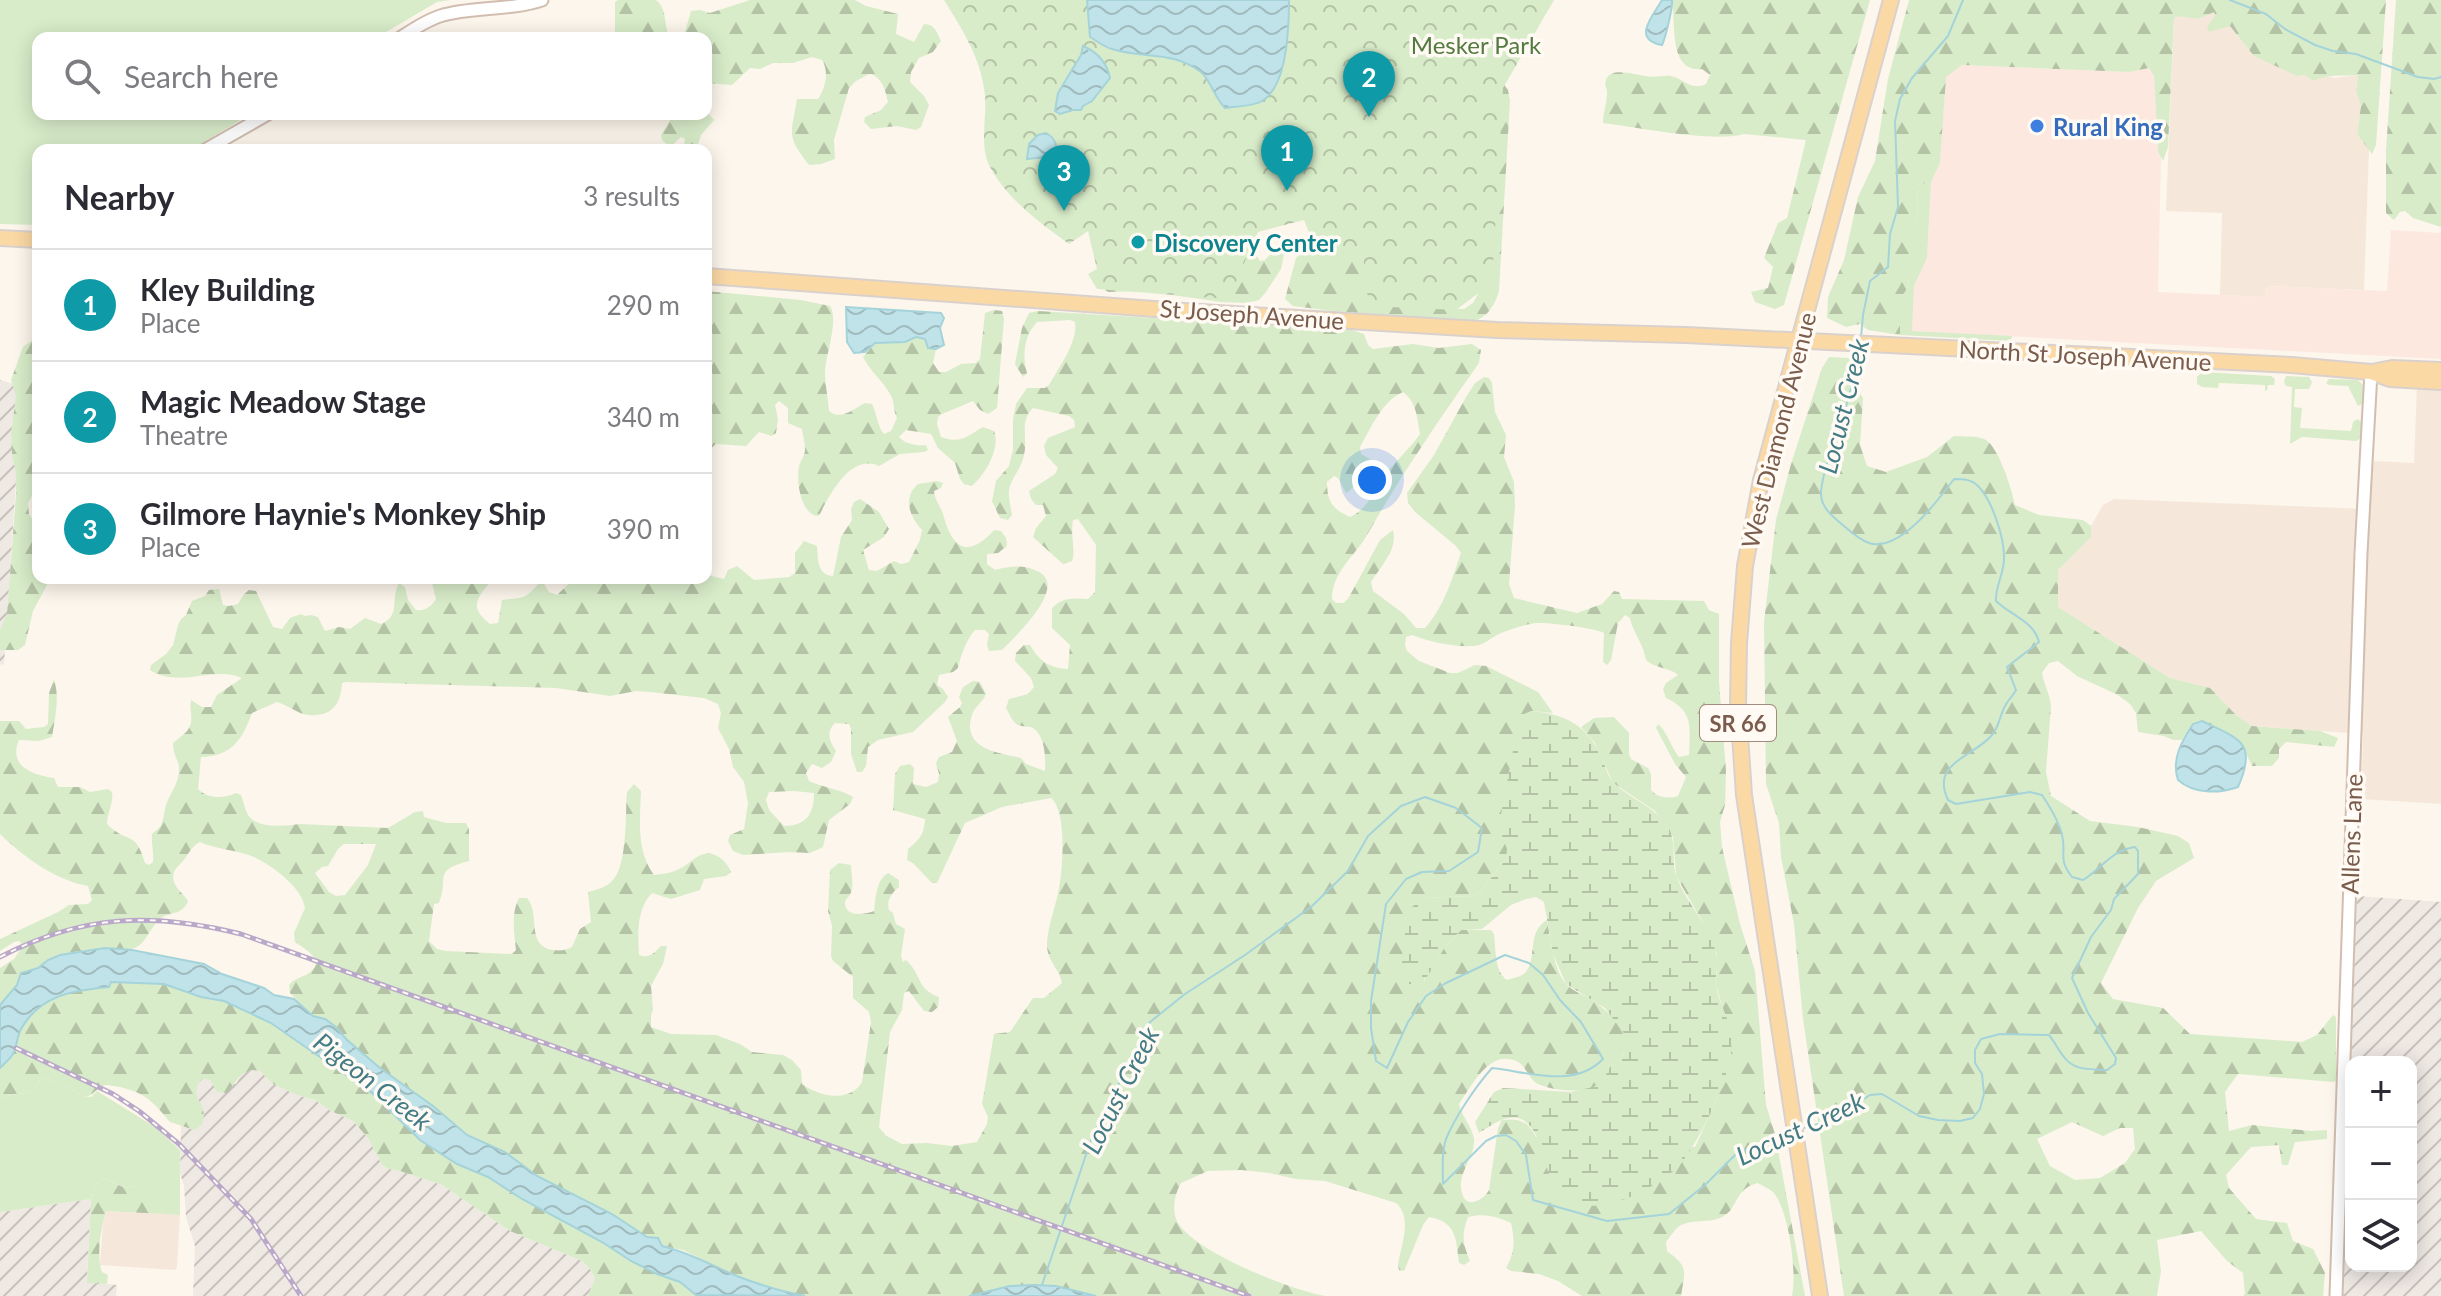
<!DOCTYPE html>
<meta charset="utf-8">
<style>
:root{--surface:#fff;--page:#f2f2f3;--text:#2b2b33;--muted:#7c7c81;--line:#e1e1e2;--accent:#e76f51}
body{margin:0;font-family:Lato,sans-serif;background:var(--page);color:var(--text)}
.controls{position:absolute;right:24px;bottom:24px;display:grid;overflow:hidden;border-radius:16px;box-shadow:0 4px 20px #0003}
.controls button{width:72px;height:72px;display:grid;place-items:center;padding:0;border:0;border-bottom:2px solid var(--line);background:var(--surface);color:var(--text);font:40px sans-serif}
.you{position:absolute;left:1372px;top:480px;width:28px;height:28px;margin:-20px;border:6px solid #fff;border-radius:50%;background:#1a73e8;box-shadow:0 0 0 12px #1a73e833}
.badge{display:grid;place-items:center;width:52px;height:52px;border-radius:50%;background:var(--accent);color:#fff;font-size:26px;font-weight:700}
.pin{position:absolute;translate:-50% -66px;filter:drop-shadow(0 2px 4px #0008)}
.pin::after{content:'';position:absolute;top:42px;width:28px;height:24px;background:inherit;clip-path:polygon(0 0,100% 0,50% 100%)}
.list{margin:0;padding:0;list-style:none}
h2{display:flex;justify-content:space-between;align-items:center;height:104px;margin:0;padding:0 32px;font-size:34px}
h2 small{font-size:26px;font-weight:400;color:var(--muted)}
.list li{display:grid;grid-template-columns:52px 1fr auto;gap:24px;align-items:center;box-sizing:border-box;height:112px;padding:0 32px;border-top:2px solid var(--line)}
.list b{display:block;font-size:30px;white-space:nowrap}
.list p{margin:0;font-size:26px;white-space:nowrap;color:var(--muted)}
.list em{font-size:26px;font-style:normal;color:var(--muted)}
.icon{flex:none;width:44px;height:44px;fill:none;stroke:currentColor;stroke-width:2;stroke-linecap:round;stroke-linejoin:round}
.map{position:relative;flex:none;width:2441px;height:1296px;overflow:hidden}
.search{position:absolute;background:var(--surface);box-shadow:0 4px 20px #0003;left:32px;top:32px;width:680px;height:88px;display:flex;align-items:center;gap:20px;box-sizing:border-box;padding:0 28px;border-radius:16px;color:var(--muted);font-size:30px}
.panel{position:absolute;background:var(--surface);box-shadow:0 4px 20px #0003;left:32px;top:144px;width:680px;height:440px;border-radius:16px}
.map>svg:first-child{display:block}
.residential{fill:#f5e8da}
.commercial{fill:#fde8e0}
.industrial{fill:url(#industrial-furrows);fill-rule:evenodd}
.green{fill:#d8ecc9}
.forest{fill:url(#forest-firs);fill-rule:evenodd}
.wetland{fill:url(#wetland-marsh)}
.park{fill:url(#park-crowns)}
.water{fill:url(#water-waves);stroke:#a5d3da;stroke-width:2}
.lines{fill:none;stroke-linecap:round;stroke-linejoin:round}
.stream{stroke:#a5d3da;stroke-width:2}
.minor-casing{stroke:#d1beb0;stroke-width:15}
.major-casing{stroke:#dad1cd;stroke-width:18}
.minor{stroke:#fff;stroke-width:11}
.major{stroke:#fbd9a5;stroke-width:14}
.rail-casing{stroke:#b9a8c9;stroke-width:5}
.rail{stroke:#fffaf3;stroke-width:2;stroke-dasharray:6;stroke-linecap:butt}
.shop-dot{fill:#3f7fe0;stroke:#fffaf3;stroke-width:3}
.culture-dot{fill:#0f9aa8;stroke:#fffaf3;stroke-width:3}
.labels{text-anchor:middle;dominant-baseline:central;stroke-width:7;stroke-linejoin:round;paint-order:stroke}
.shield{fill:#fffaf3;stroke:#a28b7f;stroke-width:2}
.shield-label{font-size:22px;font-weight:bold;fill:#7a5c4d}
.park-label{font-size:24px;fill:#537a41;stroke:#fffaf3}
.shop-label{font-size:24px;font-weight:bold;fill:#366cbe;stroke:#fffaf3;text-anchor:start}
.culture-label{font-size:24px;font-weight:bold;fill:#0d838f;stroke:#fffaf3;text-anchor:start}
.street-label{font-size:24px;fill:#7a5c4d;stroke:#fffaf3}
.water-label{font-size:26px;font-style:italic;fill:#437c86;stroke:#fffaf3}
</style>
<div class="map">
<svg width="2441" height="1296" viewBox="0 0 2441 1296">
<defs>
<pattern id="industrial-furrows" width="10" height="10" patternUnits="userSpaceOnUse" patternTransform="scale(2)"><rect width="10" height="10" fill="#efe9e4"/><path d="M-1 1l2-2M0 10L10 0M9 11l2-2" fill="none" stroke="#c7c0bb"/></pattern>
<pattern id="forest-firs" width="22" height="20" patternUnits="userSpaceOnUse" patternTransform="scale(2)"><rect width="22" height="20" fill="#d8ecc9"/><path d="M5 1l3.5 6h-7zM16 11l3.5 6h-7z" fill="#b4c2a5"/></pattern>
<pattern id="wetland-marsh" width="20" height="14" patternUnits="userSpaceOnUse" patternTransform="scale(2)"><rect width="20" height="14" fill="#d8ecc9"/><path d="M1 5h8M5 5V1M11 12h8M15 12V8" fill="none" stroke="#b4c2a5"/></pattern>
<pattern id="park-crowns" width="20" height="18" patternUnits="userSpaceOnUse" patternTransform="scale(2)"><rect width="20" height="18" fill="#d8ecc9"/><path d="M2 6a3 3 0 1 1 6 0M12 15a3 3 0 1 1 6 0" fill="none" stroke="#b4c2a5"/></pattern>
<pattern id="water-waves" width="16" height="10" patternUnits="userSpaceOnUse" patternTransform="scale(2)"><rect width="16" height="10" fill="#bfe3e8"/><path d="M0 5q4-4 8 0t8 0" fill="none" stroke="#a0bbbe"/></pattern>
</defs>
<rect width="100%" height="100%" fill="#fdf6ec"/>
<path class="residential" d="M 2214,11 L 2215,16 L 2230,26 L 2254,56 L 2305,75 L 2313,81 L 2324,75 L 2334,78 L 2358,75 L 2356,91 L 2361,106 L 2357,134 L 2369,150 L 2364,290 L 2267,286 L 2265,297 L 2220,295 L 2222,213 L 2166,211 L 2174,18 L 2178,15 L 2198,19 Z
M 2417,383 L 2441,385 L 2441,804 L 2361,799 L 2363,734 L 2252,726 L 2237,716 L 2210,688 L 2170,678 L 2058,607 L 2058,570 L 2091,537 L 2091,526 L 2103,505 L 2114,499 L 2368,509 L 2374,461 L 2414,463 Z
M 106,1211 L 180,1215 L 177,1267 L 175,1270 L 100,1265 L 103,1223 Z"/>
<path class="commercial" d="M 1962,65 L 2129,72 L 2149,68 L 2154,76 L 2158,152 L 2161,158 L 2158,292 L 2265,297 L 2266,286 L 2387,291 L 2391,230 L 2441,233 L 2441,359 L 1911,331 L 1914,286 L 1927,258 L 1931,182 L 1940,163 L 1946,77 Z"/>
<path class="industrial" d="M 0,380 L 22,386 L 4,665 L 0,664 Z
M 2357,896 L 2441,902 L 2441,1296 L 2342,1296 ZM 2411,1062 L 2411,1266 L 2351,1266 L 2351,1062 Z
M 252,1070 L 260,1071 L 273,1084 L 297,1095 L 315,1100 L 329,1110 L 353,1121 L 368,1138 L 382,1165 L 389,1169 L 400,1171 L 442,1185 L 510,1231 L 582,1261 L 590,1269 L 595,1278 L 588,1296 L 193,1296 L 195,1246 L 186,1217 L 184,1186 L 180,1173 L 181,1126 L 194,1130 L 195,1090 L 201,1079 L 236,1084 L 241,1075 Z
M 91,1199 L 87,1282 L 117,1285 L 116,1296 L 0,1296 L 0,1212 Z"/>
<path class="green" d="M 0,0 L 450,0 L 437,2 L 376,38 L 38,38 L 38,114 L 250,114 L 191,150 L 38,150 L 38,225 L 0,224 Z
M 1931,182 L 1927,258 L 1914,286 L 1912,331 L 2012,336 L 2011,341 L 1900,335 L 1900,301 L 1908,286 L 1918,209 L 1917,185 Z
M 2202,372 L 2271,376 L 2275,379 L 2274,385 L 2268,385 L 2267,390 L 2265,391 L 2265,385 L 2219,383 L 2218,388 L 2202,387 L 2197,384 L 2197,377 Z
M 2286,376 L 2309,377 L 2312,382 L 2309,389 L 2295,389 L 2294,407 L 2302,408 L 2300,428 L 2351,431 L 2353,422 L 2357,419 L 2362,422 L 2361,438 L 2356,441 L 2302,437 L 2290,444 L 2292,387 L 2286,386 L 2284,382 Z
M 2329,379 L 2358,380 L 2364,386 L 2364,403 L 2358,406 L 2348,386 L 2329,385 L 2326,383 Z
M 43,1078 L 56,1081 L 86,1097 L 91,1097 L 97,1091 L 155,1127 L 180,1150 L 180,1215 L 163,1214 L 160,1205 L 147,1202 L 138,1185 L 125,1188 L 103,1178 L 95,1186 L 91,1199 L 0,1212 L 0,1099 C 14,1091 33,1098 39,1081 Z"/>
<path class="forest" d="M 618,0 L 656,0 C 669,10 662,27 671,38 L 615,38 L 615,2 Z
M 750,0 L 855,0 L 866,6 L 898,14 L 896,34 L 914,42 L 924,24 C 935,24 937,33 941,41 L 933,52 L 919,58 L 911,72 L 910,82 L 924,96 L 929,105 L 921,127 L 916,130 L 897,126 L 871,129 L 864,122 L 865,117 L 881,110 L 888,102 C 886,91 881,75 869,74 L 856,81 L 849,88 L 834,140 L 835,159 L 821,164 L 809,165 C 786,135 791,136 797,99 L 818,99 C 826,88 829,71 822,60 L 812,57 L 793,63 L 773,63 L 760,69 L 750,68 L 732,85 L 706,83 L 706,38 L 676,38 L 685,32 L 691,11 L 700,10 L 710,13 Z
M 1672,0 L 1870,0 L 1784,305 L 1775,309 L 1755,302 L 1751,292 L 1768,288 L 1773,267 L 1764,258 L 1778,223 L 1787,218 L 1806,140 L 1744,134 C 1715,143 1636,127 1603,123 C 1603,113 1607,103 1607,92 C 1607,87 1604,86 1606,80 C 1610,66 1636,75 1646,76 C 1654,78 1663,75 1671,76 C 1684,79 1691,91 1706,84 L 1710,75 L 1702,69 C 1668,73 1676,22 1672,0 Z
M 1909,0 L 2386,0 L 2376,145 L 2372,154 L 2357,134 L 2361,106 L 2356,91 L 2358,75 C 2342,76 2326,74 2313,81 L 2305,75 L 2297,76 L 2254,56 L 2230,26 L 2209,32 L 2207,27 L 2215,16 L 2214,12 L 2198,19 L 2178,16 L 2174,18 L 2168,147 L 2163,161 L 2158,152 L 2154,76 L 2149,68 L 2129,72 L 1962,65 L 1946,77 L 1940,163 L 1931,182 L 1917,185 L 1918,209 L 1913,253 L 1908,286 L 1900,301 L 1900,335 L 1868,330 L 1860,324 L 1846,327 L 1827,318 L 1828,297 L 1844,260 L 1858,197 L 1875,161 L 1888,79 Z
M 2396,0 L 2441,0 L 2441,227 L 2413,218 L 2405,211 L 2400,212 L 2394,220 L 2386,213 L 2386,151 Z
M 1502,82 L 1508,90 L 1510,100 L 1499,291 C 1495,305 1488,316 1475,321 L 1333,311 L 1293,306 L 1285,299 L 1296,258 L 1317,237 L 1342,178 L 1381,305 L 1464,309 L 1473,303 L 1489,274 L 1471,246 Z
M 706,111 L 714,120 L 701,135 L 696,150 L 683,150 L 685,139 L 681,137 L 670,147 L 662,140 L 661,135 L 674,114 L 706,114 Z
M 1275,249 L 1284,254 L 1281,269 L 1266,292 L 1259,300 L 1247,303 L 1221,302 L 1144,291 L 1108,292 L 1104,289 L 1249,252 L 1254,252 L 1260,261 L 1265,260 Z
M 706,291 L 801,300 L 830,306 C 839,321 826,353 825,371 C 825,384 828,398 829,411 C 841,421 853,409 865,403 L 872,404 C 877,414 878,428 884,434 L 891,431 L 897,418 C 893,411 895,401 890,394 C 882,380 870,371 863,357 L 875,343 L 905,342 L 916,337 L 925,339 L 928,347 L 936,349 L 933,363 L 939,372 L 946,372 L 961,364 L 976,363 L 980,359 L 985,313 L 994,310 L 1002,311 L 1004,319 L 997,408 L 988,414 L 980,410 L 973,401 L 942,414 L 938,417 L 937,424 L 941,437 C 961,444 966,437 983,427 L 994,431 C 1001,448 985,475 972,486 L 964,484 L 960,479 L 955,463 L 938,448 L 931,434 L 906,430 L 899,437 C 905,444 917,446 926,445 L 928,450 L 924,452 L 900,454 L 879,466 C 850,453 829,496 819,516 C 801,516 796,482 799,467 C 800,461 805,456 805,449 C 805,442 803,436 802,429 L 788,423 L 788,408 L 779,401 L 775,405 L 778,419 L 776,433 L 772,436 L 759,432 L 746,446 L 716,444 L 706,453 Z
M 1038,311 L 1352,330 L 1364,334 L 1368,345 L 1373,349 L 1413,344 L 1439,348 L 1472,344 L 1481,350 L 1479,363 C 1439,420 1401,475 1367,535 C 1355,556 1332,572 1332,599 L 1336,603 L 1343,603 L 1348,599 L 1380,540 L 1393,530 C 1398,549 1381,566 1371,582 L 1373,591 L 1404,614 L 1416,628 L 1425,628 C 1444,607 1452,579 1461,553 L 1456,546 L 1415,512 L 1408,503 L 1407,493 L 1434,455 L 1466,397 L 1475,383 L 1484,377 L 1489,378 L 1492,383 L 1495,412 L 1506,435 L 1504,457 L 1514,482 L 1515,506 L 1509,584 L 1514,598 L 1577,613 L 1602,604 L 1614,591 L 1619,592 L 1622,599 L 1704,601 L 1709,610 L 1719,614 L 1719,681 L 1726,771 L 1725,805 L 1720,822 L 1722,847 L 1740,924 L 1755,971 L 1766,1105 L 1775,1134 L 1805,1296 L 1792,1296 C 1797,1272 1789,1212 1774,1193 C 1770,1189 1763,1186 1758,1183 C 1733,1189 1739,1209 1722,1217 C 1709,1224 1691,1218 1678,1227 C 1674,1231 1669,1238 1666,1242 L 1667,1251 C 1689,1267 1685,1271 1681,1296 L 1582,1296 L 1558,1281 L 1539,1274 L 1511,1271 L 1506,1268 C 1515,1253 1515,1240 1511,1223 C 1496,1216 1484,1213 1468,1217 C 1461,1235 1463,1244 1470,1261 L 1464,1265 L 1459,1263 C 1456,1239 1457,1222 1429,1217 L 1423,1225 L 1404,1271 L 1399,1270 L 1398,1265 C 1401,1245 1413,1218 1396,1203 L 1325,1181 L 1296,1179 L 1269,1173 L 1241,1170 L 1208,1171 L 1181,1183 C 1175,1193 1172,1208 1176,1219 C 1188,1250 1293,1291 1325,1296 L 1096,1296 L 1056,1286 L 1010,1286 L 969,1296 L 805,1296 L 772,1290 L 730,1273 L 683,1250 L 662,1246 L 612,1214 L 537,1176 L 505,1152 L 467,1135 L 433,1106 L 380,1068 L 347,1040 L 336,1027 L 325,1019 L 313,1016 L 290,993 L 289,985 C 294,979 299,978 306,975 C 328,962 307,950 295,942 L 294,933 L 305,908 C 302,888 274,867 256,858 C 239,850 218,850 200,842 C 192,846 191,850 186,857 C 183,862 176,867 174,872 C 170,885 182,892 188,901 C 182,917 169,910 159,920 C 150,928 146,943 135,948 C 127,951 113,948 104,948 C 90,950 74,951 60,955 C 51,957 46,963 39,967 C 34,970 26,971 21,973 L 17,985 L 0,1005 L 0,968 L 14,959 L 23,946 L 19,941 L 14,942 L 0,951 L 0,939 L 58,912 L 69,905 L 88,904 L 92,900 L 88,886 C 57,881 22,856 0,834 L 0,721 L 19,721 L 26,729 L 44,727 L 48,724 L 49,693 L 54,679 C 60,698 55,718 52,737 L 39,741 L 19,740 C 8,766 32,775 54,778 L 58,787 L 80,787 L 90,792 L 108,789 L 112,792 C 114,802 107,813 107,824 C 128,845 135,829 145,863 L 149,865 L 153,862 C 154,851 151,844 152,834 C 156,830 158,830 161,825 C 164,818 164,812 166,805 C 170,793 180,782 179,768 C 179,760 173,756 173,743 C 178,738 186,734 189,728 C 194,719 189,710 191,700 L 202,707 L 211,707 L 217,695 L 242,678 C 215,665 179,689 150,670 L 151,665 L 166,654 L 173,645 L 178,625 L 181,619 L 186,615 L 192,601 L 205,596 L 209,590 L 219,589 L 223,605 L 229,606 L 238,604 L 244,594 L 249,590 L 256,591 L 273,627 L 282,629 L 290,618 L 301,614 L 305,616 L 311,615 L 318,617 L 325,631 L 339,627 L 350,629 L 365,618 L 381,624 C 401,616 390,599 399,583 L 405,587 L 408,600 L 416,610 C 425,611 431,607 436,599 L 432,583 L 435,579 L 494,578 C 478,597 467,606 490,624 L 498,623 L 502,600 C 522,597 524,601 539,583 L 544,584 L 549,592 L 557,595 L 575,578 L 706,578 L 708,575 L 724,579 L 728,570 L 737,566 L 754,580 L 789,577 L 795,573 L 795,553 L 804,541 L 817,546 C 818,559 817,575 833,576 L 841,537 L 852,520 L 851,509 L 854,502 L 860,499 L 879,512 L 889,529 L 884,537 L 863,550 L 869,570 L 877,571 L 894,561 L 901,564 L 909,562 L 920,540 L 922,530 C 910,517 902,498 918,484 L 937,481 L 943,483 L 941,488 L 934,491 C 935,501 940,505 943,514 C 952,548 967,560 994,530 L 1001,531 L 1006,538 L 1007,546 L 998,553 L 987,554 L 987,564 L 995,570 C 1010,566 1025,564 1039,572 C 1068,587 1015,637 1002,650 L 989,651 L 987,645 L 989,634 L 985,630 L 975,630 C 967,638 960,658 958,668 L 953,672 L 939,675 L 937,685 L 943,689 L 948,697 L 945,702 L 913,732 L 878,740 L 868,747 L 866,766 L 862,772 L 857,772 L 851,754 L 851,729 L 849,724 L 835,723 C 825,733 830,741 836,751 L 831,762 L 822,768 L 812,764 L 806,773 L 809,781 C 824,788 840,789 853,797 L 850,804 L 829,820 L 823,847 L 810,853 L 789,852 L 743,855 L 733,851 L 728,841 L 730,835 L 744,829 L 748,803 L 744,782 L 733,767 L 729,749 L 718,728 L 721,713 L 718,704 L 704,698 L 650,692 L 636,691 L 610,696 L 556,688 L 347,682 L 342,683 C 341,704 332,717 308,715 C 298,714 288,705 277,702 L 252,713 C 242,740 232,756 201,757 L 198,789 C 208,799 224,799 236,793 L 241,795 C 243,801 245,809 248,815 C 257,829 286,826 300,824 L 388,828 L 415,812 L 423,811 L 424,817 L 446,823 L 466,823 L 469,829 L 469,861 C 431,871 450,877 439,903 L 434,904 L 429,941 L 437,949 L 446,951 L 512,954 L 516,950 C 514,933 511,913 519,898 L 527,898 C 541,914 525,946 553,950 C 561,951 566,950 572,947 L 580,929 L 591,922 L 588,892 C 596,890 607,887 612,881 C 628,866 625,813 627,792 L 634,784 L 641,791 C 640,820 636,851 654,875 C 662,874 672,873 679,869 C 687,866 693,858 701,855 C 714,849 727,861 731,872 L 726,876 L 704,879 L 700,890 L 671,899 L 652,893 C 636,909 638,935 639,955 C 649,959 654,953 661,946 L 667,946 L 663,964 L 651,986 L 653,1010 L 651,1015 L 651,1027 L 671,1034 L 716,1035 L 740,1044 L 752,1052 L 783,1055 L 792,1060 L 801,1070 L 802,1084 C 818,1096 849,1104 862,1082 L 871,1022 L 869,1012 L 853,998 L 853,977 L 833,961 L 831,956 L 832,926 L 828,911 L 830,870 L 839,863 L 851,865 C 851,873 854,885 851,892 C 849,899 845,897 845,904 C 846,918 867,914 874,911 C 876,897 876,880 888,873 L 899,880 L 899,887 C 892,893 886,900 889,910 L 893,913 L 896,924 L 905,929 L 901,956 L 903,962 L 906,960 C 922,974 916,989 939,997 L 938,1007 L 932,1012 L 924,1011 L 909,991 L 904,993 L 902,1010 L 890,1032 L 879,1127 L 885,1135 L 902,1144 L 927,1143 L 952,1146 L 977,1142 L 987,1124 L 988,1117 L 982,1104 L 994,1034 L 1010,1032 L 1033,998 L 1044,998 L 1062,983 C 1060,969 1046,960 1047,943 C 1048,925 1056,906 1059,888 C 1063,868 1067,811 1051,798 L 1002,807 L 965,823 L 937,883 L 932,883 L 913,863 L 907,860 L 908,849 C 920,839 924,835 925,819 L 893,810 L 895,774 L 900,766 L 910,764 L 914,768 L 913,784 L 926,787 L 938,782 L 939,774 L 936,763 L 939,757 L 952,752 L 957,741 L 948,717 L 960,707 L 962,703 L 959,697 L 963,687 L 973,681 L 980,682 L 986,694 C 983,702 975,706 972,715 C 961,749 998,753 1021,758 L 1026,764 L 1045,771 C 1046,758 1045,733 1031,727 C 1029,727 1019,726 1018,725 C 1012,722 1009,713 1006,708 L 1009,699 L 1028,694 L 1034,687 L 1031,678 L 1015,661 L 1016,653 L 1024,645 L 1030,645 C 1038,660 1050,669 1068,669 L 1070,645 L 1052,628 L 1052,608 C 1063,597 1073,598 1088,599 L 1095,592 L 1096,545 L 1078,519 L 1073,520 C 1070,535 1076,551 1072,561 L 1063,564 L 1033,537 L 1036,528 L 1046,516 L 1043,505 L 1036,505 L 1031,499 L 1029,491 L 1055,474 L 1058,468 L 1046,455 L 1044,446 L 1048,438 L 1075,427 L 1074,420 L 1069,416 L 1033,408 C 1019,421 1028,438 1024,455 C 1022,468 1011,478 1009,490 C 1008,497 1011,508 1012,515 L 1008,520 L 1000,518 L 992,501 L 996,481 L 1009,466 L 1013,450 L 1013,420 L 1016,404 L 1027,388 L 1045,388 L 1049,385 C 1059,367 1078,342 1075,322 L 1070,320 L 1037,322 C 1024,336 1022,355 1027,373 L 1023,377 L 1015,364 L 1022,328 L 1029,313 ZM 1403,392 C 1417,403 1417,417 1420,434 C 1410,448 1397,460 1386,473 C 1373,489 1370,508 1350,517 C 1332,509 1327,501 1327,482 L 1334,476 L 1338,478 L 1346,493 C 1354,489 1368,468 1370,459 L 1361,454 L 1360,447 C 1371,428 1382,401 1403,392 ZM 1625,615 L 1630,618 C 1633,634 1644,644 1646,660 C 1656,669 1671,668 1678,675 L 1666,683 L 1663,689 L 1666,698 C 1694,711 1690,727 1689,755 L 1679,757 C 1671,747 1666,730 1658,724 L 1656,728 L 1675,764 L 1686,777 L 1678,796 C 1668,799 1658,798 1651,790 L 1651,774 L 1648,768 L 1631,759 L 1629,754 L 1629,733 L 1614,717 L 1594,718 L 1581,727 L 1595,743 L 1613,783 L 1655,811 L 1673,837 L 1676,876 L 1702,921 L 1717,954 L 1716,985 L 1729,1029 L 1731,1054 L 1716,1101 L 1695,1147 L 1536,1137 C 1528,1121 1519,1118 1502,1120 L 1498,1128 L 1489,1190 C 1484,1200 1466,1210 1462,1193 C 1456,1173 1476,1157 1474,1139 C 1472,1126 1462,1117 1459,1104 C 1471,1087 1490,1047 1518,1062 C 1526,1066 1529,1080 1538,1084 C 1553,1091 1590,1095 1602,1082 C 1606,1077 1607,1070 1611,1066 C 1615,1062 1622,1058 1624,1053 C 1634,1033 1606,1009 1592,1000 C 1584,995 1571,990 1566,984 C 1554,971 1550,937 1547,920 C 1526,932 1538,959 1525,973 C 1521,977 1512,978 1507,980 C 1494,971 1496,949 1494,934 L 1491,930 L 1461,930 L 1444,948 L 1424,981 L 1423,898 L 1472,896 L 1481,891 L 1506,859 L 1508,849 L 1500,830 L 1531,711 L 1553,713 L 1538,692 L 1486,666 L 1475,665 L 1458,673 L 1450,673 L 1419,661 L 1407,651 L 1405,645 L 1406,637 L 1412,635 C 1430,642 1453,647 1473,646 C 1484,646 1491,637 1501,633 C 1511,629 1526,624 1537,623 C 1546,622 1597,628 1604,633 L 1603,662 L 1607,665 L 1611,660 L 1618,623 ZM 794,791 L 814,793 C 814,814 806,826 784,826 L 769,810 L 766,800 L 769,792 ZM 344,844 L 376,844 L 368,865 L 345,895 L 336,896 L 329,892 L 315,873 L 322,867 L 328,866 L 338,849 Z
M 38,336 L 38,468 L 32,474 L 35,490 L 28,503 L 29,514 L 38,528 L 38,578 L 55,578 L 48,583 L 33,611 L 25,645 L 18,650 L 0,650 L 0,631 L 7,614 L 16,494 L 16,474 L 12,455 L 11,434 L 16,396 L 11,380 L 23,347 Z
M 1829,357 L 1848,358 L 1853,361 L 1852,380 L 1863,398 L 1860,445 L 1867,466 L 1886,472 L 1927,457 L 1954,436 C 1963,437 1978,435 1986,440 C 1999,448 2012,490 2015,505 L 2039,515 L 2083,520 L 2091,526 L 2091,537 L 2058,570 L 2058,607 L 2170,678 L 2210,688 L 2237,716 L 2252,726 L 2320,731 L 2338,738 L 2334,747 L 2286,742 L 2279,749 L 2279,758 L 2272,766 L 2252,766 C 2239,735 2230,735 2202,721 L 2193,724 L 2182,740 L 2173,740 L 2164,736 L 2138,732 L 2136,713 L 2130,704 L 2118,695 L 2077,676 L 2058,661 L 2049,663 L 2042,673 C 2044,685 2050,694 2051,706 L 2046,772 L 2051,796 L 2090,821 L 2138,827 L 2178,836 L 2189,843 L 2194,858 L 2156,881 L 2138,908 L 2101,983 L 2113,999 L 2163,1008 L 2190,1034 L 2302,1042 L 2317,1035 L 2333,1015 L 2336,1017 L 2336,1081 L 2333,1082 L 2238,1074 L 2225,1092 L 2229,1131 L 2252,1125 L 2311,1131 L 2327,1130 L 2327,1139 L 2295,1142 L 2288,1165 L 2282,1165 L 2279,1145 L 2251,1147 L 2226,1175 L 2229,1188 L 2256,1219 L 2287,1223 L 2293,1241 L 2313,1249 L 2325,1273 L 2323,1296 L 2243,1296 L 2245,1294 L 2243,1273 L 2227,1261 L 2201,1231 L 2157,1240 L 2161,1271 L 2157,1296 L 1844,1296 L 1803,1019 L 1794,924 L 1781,857 L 1779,823 L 1766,784 L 1764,622 L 1776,520 L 1791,464 L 1822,368 ZM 2072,1122 L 2103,1136 L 2120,1128 L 2133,1128 L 2135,1149 L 2125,1163 L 2100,1178 L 2075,1180 L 2050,1166 L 2037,1139 Z
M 111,982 L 164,984 L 201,997 L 224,1001 L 271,1023 L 373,1094 L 420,1140 L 457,1164 L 488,1177 L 522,1199 L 602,1242 L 631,1261 L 657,1274 L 680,1282 L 701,1296 L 588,1296 L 595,1278 L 590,1269 L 582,1261 L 510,1231 L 442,1185 L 400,1171 L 389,1169 L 382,1165 L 368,1138 L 353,1121 L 329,1110 L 315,1100 L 297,1095 L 273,1084 L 260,1071 L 252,1070 L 241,1075 L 227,1093 L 217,1092 L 210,1080 L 201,1079 C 187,1102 210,1100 202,1125 L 194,1130 L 170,1122 C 153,1102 146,1093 120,1087 C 118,1087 109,1085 107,1085 C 99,1085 94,1095 86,1097 L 56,1081 L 43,1078 L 39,1081 C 33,1098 14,1091 0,1099 L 0,1068 C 4,1064 10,1059 13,1054 C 17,1046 17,1037 21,1029 C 39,995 74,990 109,987 Z
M 103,1178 L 125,1188 L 138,1185 L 146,1188 L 147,1201 L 160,1204 L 163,1214 L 106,1211 C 101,1228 96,1255 102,1272 L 108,1275 L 107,1284 L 87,1283 L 91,1199 L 95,1186 Z"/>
<path class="wetland" d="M 1531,711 C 1565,714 1587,725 1602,757 C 1605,766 1608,778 1615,784 C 1632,800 1652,805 1667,825 C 1678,842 1670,860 1677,878 C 1687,904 1710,926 1716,953 C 1719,963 1715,974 1716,983 C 1717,999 1727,1014 1730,1030 C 1731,1037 1732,1047 1731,1054 C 1727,1082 1695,1155 1672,1172 C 1644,1194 1588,1224 1558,1191 C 1542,1174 1545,1126 1518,1118 C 1505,1115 1490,1126 1479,1133 L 1475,1122 L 1494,1092 L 1503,1088 L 1571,1092 L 1593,1087 L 1602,1082 L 1610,1067 L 1624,1054 L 1626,1042 L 1623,1032 L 1605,1008 L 1566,984 L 1553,954 L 1544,902 L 1536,897 L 1526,899 L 1511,905 L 1482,929 L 1461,930 C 1455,936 1448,943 1443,950 C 1429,970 1428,991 1399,982 L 1408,910 L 1423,898 L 1472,896 L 1481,891 L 1506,859 L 1507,849 L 1500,830 L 1500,820 L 1518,724 L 1522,715 Z"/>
<path class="park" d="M 944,0 L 1554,0 L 1503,88 L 1492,283 L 1456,310 L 1369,306 L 1362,245 L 1331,250 L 1312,240 L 1304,220 L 1258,232 L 1228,299 L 1097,289 L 1088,274 L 1097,269 L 1088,231 L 1069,244 C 1041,224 1007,199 990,167 C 979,147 987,117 985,95 C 981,58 963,31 944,0 Z"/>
<path class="water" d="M 1087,0 L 1289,0 C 1289,26 1288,86 1262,101 C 1252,107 1236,106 1225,108 C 1214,97 1210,79 1201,72 C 1172,50 1143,59 1112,49 C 1104,47 1097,41 1090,37 Z
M 1662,0 L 1672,0 C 1673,8 1665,39 1662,45 C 1631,39 1653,16 1662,0 Z
M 1083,46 C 1097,52 1107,63 1110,78 L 1092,101 L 1083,106 L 1081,110 L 1073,110 L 1060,114 L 1055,111 L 1058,93 L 1081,55 Z
M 1046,133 C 1055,138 1059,146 1054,156 L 1027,159 L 1029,144 L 1038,135 Z
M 846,307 L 941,313 L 944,318 L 940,328 L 944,345 L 936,349 L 928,348 L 925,339 L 916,337 L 905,342 L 875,343 L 865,352 L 854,353 L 847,342 Z
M 2202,721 C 2239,739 2258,742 2238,787 C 2218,794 2194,794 2178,780 C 2171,759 2182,741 2193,724 Z
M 105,948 L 132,950 L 204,964 L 222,974 L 264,988 L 274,995 L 294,999 L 313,1016 L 325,1019 L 336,1027 L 347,1040 L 380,1068 L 433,1106 L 467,1135 L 505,1152 L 537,1176 L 612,1214 L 647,1237 L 658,1238 L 662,1246 C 688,1252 709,1264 732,1274 C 756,1284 779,1291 805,1296 L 696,1295 L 680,1282 L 657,1274 L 631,1261 L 602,1242 L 522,1199 L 488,1177 L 457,1164 L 420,1140 L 373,1094 L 271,1023 L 224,1001 L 201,997 L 164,984 L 111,982 L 109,987 C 74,990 40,995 21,1029 C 17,1037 17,1046 13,1054 C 10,1059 4,1064 0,1068 L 0,1005 L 17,985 L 21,973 L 38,968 L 48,960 L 60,955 Z
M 1034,1285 L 1056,1286 L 1096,1296 L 969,1296 L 1010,1286 Z"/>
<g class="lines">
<path class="stream" d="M 2230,0 L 2266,14 L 2285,29 L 2315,45 L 2333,51 L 2356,54 L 2418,77 L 2434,79 L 2441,77
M 1861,338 L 1863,315 L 1870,281 L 1888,267 L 1890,234 L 1898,207 L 1895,121 L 1900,99 L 1912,78 L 1948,36 L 1963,0
M 1800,1129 L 1829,1121 L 1870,1095 L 1882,1094 L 1919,1116 L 1938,1120 L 1960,1121 L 1973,1118 L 1980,1109 L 1984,1094 L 1982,1074 L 1975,1063 L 1975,1050 L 1981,1039 L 2000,1034 L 2049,1035 C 2055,1042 2058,1050 2064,1057 C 2074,1071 2091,1069 2107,1070 L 2115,1064 L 2116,1058 L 2088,1013 L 2072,978 L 2091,937 L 2111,910 L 2114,899 L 2138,874 L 2138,851 L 2135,847 C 2112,850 2101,869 2083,880 L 2072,877 C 2057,858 2067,854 2062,835 C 2059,821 2050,807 2042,795 L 2030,792 L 1956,804 L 1948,800 C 1930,762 1974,757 1992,735 C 1999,727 2000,715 2005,706 C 2008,700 2013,696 2016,690 L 2007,667 L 2039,642 C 2034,621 2010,615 1996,601 C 1995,586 2005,572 2004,557 C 2004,537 1992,500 1978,486 C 1971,479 1963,479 1954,479 C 1938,500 1900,553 1869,543 C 1860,540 1851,532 1844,526 C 1833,517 1820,507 1821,492 C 1823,470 1833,447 1840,426 C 1848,401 1855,375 1860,349
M 1042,1285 L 1092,1137 L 1150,1022 L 1185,994 L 1245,955 L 1311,907 L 1348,871 L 1368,836 L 1401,806 L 1425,797 L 1456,808 L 1482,828 L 1478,852 L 1449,871 L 1422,872 L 1406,879 L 1386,904 L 1371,1001 L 1371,1028 L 1376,1061 L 1387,1068 L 1408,1022 L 1426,996 L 1446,983 L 1505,955 L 1529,963 L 1543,975 L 1560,1000 L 1581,1022 L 1603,1059 C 1574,1089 1529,1072 1492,1068 C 1476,1086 1455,1117 1446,1139 C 1441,1153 1443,1170 1443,1184 L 1486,1141 L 1496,1136 L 1506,1135 L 1516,1141 L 1526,1155 L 1533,1200 L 1607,1221 L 1669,1214 L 1705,1185 L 1737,1153 L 1791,1133"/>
<g class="minor-casing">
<path id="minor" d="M 400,38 C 412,30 425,21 440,16 C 472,6 509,11 542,0
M 205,150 L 268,114
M 2336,1296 L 2361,553 L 2371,372"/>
</g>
<g class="major-casing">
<path id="major" d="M 0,238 L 38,240
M 706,276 L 1168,310 L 1497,330 L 1686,335 L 2292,365 L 2371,372 L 2390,379 L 2441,382
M 2372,372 L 2392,368 L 2441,370
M 1820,1296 L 1744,795 L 1738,705 L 1739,643 L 1745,566 L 1761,480 L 1891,0"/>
</g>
<use href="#minor" class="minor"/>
<use href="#major" class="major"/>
<g class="rail-casing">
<path id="rail" d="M 0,957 C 83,914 152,912 241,934 L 1249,1296
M 16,1048 L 113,1094 L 139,1111 L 179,1144 L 251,1219 L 301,1296"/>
</g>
<use href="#rail" class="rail"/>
</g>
<circle class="shop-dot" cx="2037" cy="126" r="8"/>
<circle class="culture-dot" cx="1138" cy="242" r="8"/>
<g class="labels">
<rect class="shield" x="1700" y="705" width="76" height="36" rx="6"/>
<g class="shield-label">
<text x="1738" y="723">SR 66</text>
</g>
<g class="park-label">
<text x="1476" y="44">Mesker Park</text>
</g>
<g class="shop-label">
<text x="2053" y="126">Rural King</text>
</g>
<g class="culture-label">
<text x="1154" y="242">Discovery Center</text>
</g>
<g class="street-label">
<text transform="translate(1252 314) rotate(4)">St Joseph Avenue</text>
<text transform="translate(2085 355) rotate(3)">North St Joseph Avenue</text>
<text transform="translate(1778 430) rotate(-76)">West Diamond Avenue</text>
<text transform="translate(2351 834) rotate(-88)">Allens Lane</text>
</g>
<g class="water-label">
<text transform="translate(1843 406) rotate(-76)">Locust Creek</text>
<text transform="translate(373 1081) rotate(38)">Pigeon Creek</text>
<text transform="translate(1120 1090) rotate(-63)">Locust Creek</text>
<text transform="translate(1800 1128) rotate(-25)">Locust Creek</text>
</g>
</g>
</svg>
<div class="controls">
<button>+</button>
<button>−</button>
<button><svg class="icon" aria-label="layers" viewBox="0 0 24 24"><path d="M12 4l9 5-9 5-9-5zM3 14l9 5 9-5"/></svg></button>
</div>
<div class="you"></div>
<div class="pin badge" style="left:1287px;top:191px;background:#0f9aa8">1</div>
<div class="pin badge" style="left:1369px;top:117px;background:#0f9aa8">2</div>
<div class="pin badge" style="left:1064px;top:211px;background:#0f9aa8">3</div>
<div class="search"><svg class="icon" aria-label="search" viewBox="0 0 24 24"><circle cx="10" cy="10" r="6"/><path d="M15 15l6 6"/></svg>Search here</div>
<section class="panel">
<h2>Nearby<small>3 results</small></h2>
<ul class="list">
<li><span class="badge" style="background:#0f9aa8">1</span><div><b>Kley Building</b><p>Place</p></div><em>290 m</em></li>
<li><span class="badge" style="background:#0f9aa8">2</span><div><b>Magic Meadow Stage</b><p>Theatre</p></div><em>340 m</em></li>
<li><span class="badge" style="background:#0f9aa8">3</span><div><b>Gilmore Haynie's Monkey Ship</b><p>Place</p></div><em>390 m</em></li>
</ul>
</section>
</div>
